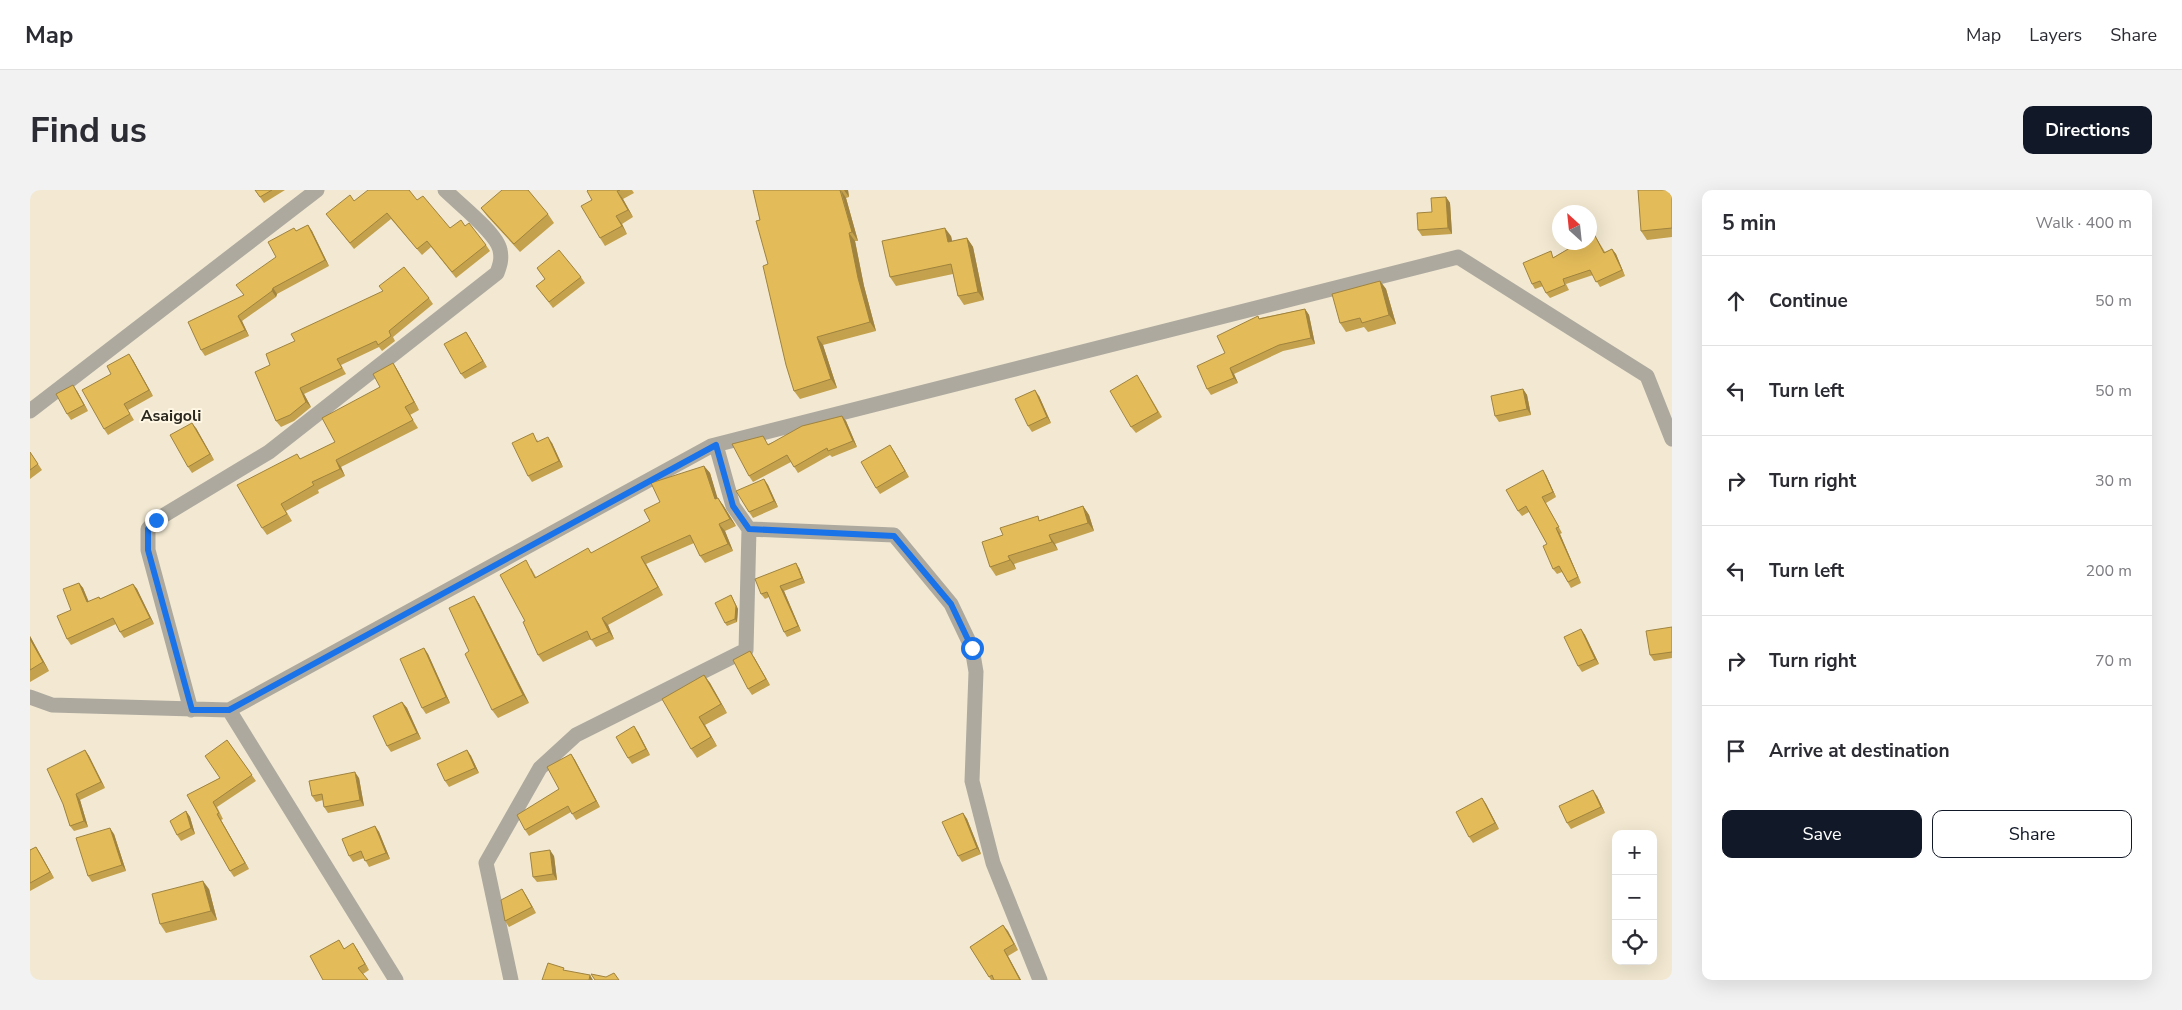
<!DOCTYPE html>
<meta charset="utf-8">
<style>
:root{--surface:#fff;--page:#f2f2f3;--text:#2b2b33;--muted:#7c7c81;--line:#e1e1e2;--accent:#111827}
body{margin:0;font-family:"Nunito Sans",sans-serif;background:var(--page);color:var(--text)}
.controls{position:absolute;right:15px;bottom:15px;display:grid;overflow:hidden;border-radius:10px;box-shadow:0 5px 20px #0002}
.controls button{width:45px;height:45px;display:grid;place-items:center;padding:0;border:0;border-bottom:1px solid var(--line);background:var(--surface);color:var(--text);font:25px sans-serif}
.compass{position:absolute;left:1522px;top:15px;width:45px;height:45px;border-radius:50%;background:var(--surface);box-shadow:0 5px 20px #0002;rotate:333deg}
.stop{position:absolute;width:15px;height:15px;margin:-11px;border:4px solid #1a73e8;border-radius:50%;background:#fff}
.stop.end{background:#1a73e8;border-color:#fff;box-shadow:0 1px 5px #0008}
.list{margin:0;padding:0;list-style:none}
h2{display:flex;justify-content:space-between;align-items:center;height:65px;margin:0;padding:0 20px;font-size:21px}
h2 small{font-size:16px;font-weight:400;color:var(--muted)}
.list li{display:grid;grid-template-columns:32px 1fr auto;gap:15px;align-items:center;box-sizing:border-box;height:90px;padding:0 20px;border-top:1px solid var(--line)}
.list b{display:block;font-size:19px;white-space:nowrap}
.list em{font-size:16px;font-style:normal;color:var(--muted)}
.actions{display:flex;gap:10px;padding:15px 20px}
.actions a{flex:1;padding:11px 0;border:1px solid var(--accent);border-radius:10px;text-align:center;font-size:18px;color:var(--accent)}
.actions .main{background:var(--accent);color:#fff}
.icon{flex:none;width:28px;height:28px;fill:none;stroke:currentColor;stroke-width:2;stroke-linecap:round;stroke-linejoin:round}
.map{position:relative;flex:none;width:1642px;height:790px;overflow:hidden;border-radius:10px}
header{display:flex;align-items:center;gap:30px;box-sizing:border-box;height:70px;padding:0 25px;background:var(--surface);border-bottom:1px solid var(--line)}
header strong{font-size:24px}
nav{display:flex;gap:28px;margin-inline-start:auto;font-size:18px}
.intro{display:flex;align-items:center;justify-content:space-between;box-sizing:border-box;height:120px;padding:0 30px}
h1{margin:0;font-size:35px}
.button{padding:12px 22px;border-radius:10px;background:var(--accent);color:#fff;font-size:18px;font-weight:700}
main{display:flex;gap:30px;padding:0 30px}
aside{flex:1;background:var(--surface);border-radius:10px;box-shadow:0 5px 20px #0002}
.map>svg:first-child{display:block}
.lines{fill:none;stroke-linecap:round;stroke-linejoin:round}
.minor{stroke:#ada99f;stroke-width:15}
.wall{fill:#c3a14d}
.shaded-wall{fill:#9f833e}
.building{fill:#e3bb59;stroke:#9f833e}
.route{stroke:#1a73e8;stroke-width:6}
.labels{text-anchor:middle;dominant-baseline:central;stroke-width:4;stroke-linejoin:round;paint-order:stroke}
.quarter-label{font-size:16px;font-weight:bold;fill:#2a271e;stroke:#fff7e4}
</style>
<header>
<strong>Map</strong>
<nav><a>Map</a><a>Layers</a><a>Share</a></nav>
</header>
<div class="intro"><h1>Find us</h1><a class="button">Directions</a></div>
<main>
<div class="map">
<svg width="1642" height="790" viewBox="0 0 1642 790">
<rect width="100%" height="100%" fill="#f3e9d2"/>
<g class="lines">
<path class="minor" d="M 0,221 L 287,0
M 686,255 L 703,316 L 719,339 L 864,345 L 921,414 L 942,458 L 946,482 L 942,591 L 963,673 L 1010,790
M 0,507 L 22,515 L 199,520 L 681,256 L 1428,67 L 1617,186 L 1642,249
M 161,520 L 118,360 L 118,339 L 126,330 L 239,262 L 467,83 C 470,75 472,69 470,60 C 467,43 428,13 415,0
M 199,520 L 366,790
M 481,790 L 456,673 L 510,578 L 546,545 L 716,460 L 719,339"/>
</g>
<path class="wall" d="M 225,0 L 255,0 L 234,13 Z
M 558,0 L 602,0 L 604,3 L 593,9 L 603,27 L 592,34 L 597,44 L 575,56 L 570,48 L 562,10 Z
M 723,0 L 818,0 L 819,7 L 816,8 L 828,51 L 825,51 L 834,96 L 846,141 L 793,155 L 807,198 L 770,209 L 764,201 L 738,74 L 730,30 Z
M 1642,0 L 1642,47 L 1617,50 L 1611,41 Z
M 1416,7 L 1420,13 L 1422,44 L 1392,46 L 1388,40 L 1402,22 Z
M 387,10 L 420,38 L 435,36 L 456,55 L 460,61 L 426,88 L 401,57 L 392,65 L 361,29 L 324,59 L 296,24 L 324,11 Z
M 451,18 L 518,24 L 524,33 L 490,62 L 457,26 Z
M 278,35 L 282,41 L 299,76 L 247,104 L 246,107 L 212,131 L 219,146 L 175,166 L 171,160 L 213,105 L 246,67 L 266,41 Z
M 1564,44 L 1575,62 L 1582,59 L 1586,64 L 1595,86 L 1570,97 L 1563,85 L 1536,94 L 1539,100 L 1520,108 L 1516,103 L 1513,96 L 1505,99 L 1502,94 L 1524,67 Z
M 921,46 L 922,51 L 937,48 L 943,57 L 954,110 L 934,115 L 928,106 L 923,84 L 866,96 L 860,87 Z
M 507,78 L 551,87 L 555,93 L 523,118 L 506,96 L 515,89 Z
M 1350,91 L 1356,99 L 1366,134 L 1338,142 L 1334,137 L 1316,142 L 1310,133 Z
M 399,108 L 403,114 L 363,147 L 365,151 L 352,161 L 349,157 L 311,175 L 316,184 L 274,204 L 281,217 L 264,231 L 251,237 L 246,231 L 225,182 Z
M 1275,119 L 1279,125 L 1285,154 L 1253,161 L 1204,184 L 1208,193 L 1181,205 L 1177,199 L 1195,163 L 1230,128 Z
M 436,142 L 457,177 L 435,189 L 431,184 Z
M 103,170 L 123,206 L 98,220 L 104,230 L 78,245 L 74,239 L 81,184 Z
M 363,173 L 368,181 L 389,220 L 380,225 L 388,238 L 311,277 L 315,286 L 288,300 L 289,303 L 256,321 L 262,331 L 237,345 L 232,338 L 271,269 L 305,252 L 350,197 Z
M 1111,191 L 1132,227 L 1106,243 L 1101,237 Z
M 1493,199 L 1497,205 L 1501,225 L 1469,232 L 1465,226 Z
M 47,201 L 58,221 L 41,230 L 37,224 Z
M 1009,206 L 1021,233 L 1002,242 L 998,236 Z
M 812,226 L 816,231 L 827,257 L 802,267 L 800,265 L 768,283 L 761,272 L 723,292 L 719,286 L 738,254 Z
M 166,238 L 184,270 L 162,283 L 158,277 Z
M 507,249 L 508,252 L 522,253 L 533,277 L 502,292 L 498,286 Z
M 864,261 L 879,287 L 850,304 L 846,298 Z
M 0,262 L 12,280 L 0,289 Z
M 674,276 L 680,283 L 687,308 L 693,315 L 706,336 L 695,341 L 703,361 L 675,373 L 670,366 L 664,353 L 616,374 L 633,405 L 578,435 L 584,449 L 566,457 L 561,449 L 513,472 L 508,465 L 495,431 L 501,378 L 506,387 L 562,363 L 620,331 L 630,312 Z
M 1516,285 L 1526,307 L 1516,313 L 1532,343 L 1530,344 L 1551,393 L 1541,398 L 1532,382 L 1527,384 L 1523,379 L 1517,354 L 1499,322 L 1492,326 L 1488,321 Z
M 734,289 L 738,295 L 748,317 L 723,328 L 719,322 Z
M 1053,316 L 1059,325 L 1064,341 L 1025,354 L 1028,360 L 984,374 L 986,379 L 966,386 L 960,377 L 973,345 L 1010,330 Z
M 769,378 L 775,393 L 754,401 L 771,441 L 757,447 L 754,442 L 739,407 L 735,409 L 731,404 Z
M 49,393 L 53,398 L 59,412 L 69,407 L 70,409 L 103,394 L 107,399 L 124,434 L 94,448 L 90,442 L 86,434 L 41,455 L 37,449 L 41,420 Z
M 701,405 L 708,419 L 707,432 L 697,436 L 695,433 Z
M 444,406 L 449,414 L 499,513 L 468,528 L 462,520 L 439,461 Z
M 1642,437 L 1642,468 L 1624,471 L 1620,465 Z
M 1551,439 L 1555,445 L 1569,474 L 1552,482 L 1548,476 Z
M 0,446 L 19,481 L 0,492 Z
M 394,458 L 398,464 L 420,513 L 396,524 L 392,518 Z
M 724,467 L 740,495 L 722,505 L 718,499 Z
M 674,485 L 680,493 L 697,523 L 675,535 L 687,556 L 667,568 L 661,559 Z
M 372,512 L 377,518 L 391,549 L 361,562 L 357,556 Z
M 608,542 L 620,565 L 602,574 L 598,568 Z
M 197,550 L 226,591 L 187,617 L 193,629 L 191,630 L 219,679 L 204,687 L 200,681 L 157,605 L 190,588 Z
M 55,560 L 59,566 L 75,598 L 50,610 L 58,637 L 44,641 L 40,636 L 33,614 Z
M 437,560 L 441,566 L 449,583 L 419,597 L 415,591 Z
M 541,564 L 545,570 L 570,617 L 546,630 L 541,622 L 499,646 L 495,640 L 529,599 Z
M 329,588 L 334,616 L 298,623 L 294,617 L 293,610 L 286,612 L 282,606 Z
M 1567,606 L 1575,623 L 1541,639 L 1537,633 Z
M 1452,608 L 1456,614 L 1469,639 L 1443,653 L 1439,647 Z
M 156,621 L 160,627 L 165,644 L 151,651 L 147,645 Z
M 933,623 L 937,629 L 951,664 L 932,672 L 928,666 Z
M 345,636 L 349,642 L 360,669 L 339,677 L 334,668 L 323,672 L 319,666 Z
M 84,644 L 96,681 L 62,692 L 58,686 Z
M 6,657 L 24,688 L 0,701 L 0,660 Z
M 524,666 L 527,690 L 507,692 L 503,687 Z
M 179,699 L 187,730 L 136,743 L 130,734 Z
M 492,699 L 506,723 L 479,737 L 475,731 Z
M 973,735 L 988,760 L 978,766 L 991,790 L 961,790 L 940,757 Z
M 314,758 L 327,759 L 339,780 L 333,784 L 293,790 Z"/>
<path class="shaded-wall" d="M 811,0 L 816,8 L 828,51 L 822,42 Z
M 814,0 L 818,0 L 819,7 Z
M 587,1 L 593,9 L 603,27 L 598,20 Z
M 1416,7 L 1420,13 L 1422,44 L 1418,38 Z
M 586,26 L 592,34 L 597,44 L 592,36 Z
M 278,35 L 282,41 L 299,76 L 295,70 Z
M 915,38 L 921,46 L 924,60 L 918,52 Z
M 819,43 L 825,51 L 834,96 L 846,141 L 840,132 L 828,88 Z
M 937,48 L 943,57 L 954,110 L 948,102 Z
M 1582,59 L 1586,64 L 1595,86 L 1592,80 Z
M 1350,91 L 1356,99 L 1366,134 L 1359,125 Z
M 243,98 L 247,104 L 246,107 L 242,101 Z
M 1275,119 L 1279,125 L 1285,154 L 1281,148 Z
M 208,126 L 212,131 L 219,146 L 215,140 Z
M 436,142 L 440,148 L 457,177 L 453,171 Z
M 787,147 L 793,155 L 807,198 L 801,189 Z
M 99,164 L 103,170 L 123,206 L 119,200 Z
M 363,173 L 368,181 L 389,220 L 384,212 Z
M 1200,178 L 1204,184 L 1208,193 L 1204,188 Z
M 43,195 L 47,201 L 58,221 L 54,215 Z
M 270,198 L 274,204 L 281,217 L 276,212 Z
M 1493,199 L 1497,205 L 1501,225 L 1497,219 Z
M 1005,200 L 1009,206 L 1021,233 L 1017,227 Z
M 812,226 L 816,231 L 827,257 L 823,251 Z
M 162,233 L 166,238 L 184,270 L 180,264 Z
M 518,247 L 522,253 L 533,277 L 529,271 Z
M 860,255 L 864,261 L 879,287 L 875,281 Z
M 306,270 L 311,277 L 315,286 L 310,279 Z
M 674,276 L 680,283 L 690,316 L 685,309 Z
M 1513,280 L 1516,285 L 1526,307 L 1523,302 Z
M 734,289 L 738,295 L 748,317 L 744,311 Z
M 688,308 L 693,315 L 706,336 L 700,329 Z
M 1053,316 L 1059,325 L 1064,341 L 1058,333 Z
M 689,334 L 695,341 L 703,361 L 698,354 Z
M 1526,338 L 1530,344 L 1551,393 L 1548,387 Z
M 1019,345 L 1025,354 L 1028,360 L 1022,352 Z
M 978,366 L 984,374 L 986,379 L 980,370 Z
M 611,367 L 616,374 L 633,405 L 628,397 Z
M 766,373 L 769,378 L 775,393 L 772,388 Z
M 49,393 L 53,398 L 61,418 L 57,412 Z
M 103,394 L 107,399 L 124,434 L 120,428 Z
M 750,396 L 754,401 L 771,441 L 768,436 Z
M 701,405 L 708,419 L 707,432 L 705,429 Z
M 444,406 L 449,414 L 499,513 L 493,505 Z
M 572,428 L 578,435 L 584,449 L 579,442 Z
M 1551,439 L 1555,445 L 1569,474 L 1565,469 Z
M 0,446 L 19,481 L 13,472 L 0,449 Z
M 394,458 L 398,464 L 420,513 L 416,507 Z
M 720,461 L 724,467 L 740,495 L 736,489 Z
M 674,485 L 680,493 L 697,523 L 691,514 Z
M 372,512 L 377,518 L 391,549 L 387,543 Z
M 669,527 L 675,535 L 687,556 L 681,547 Z
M 604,536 L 608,542 L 620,565 L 616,559 Z
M 55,560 L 59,566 L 75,598 L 71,592 Z
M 437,560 L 441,566 L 449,583 L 445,578 Z
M 541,564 L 545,570 L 570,617 L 566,611 Z
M 325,582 L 329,588 L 334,616 L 330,610 Z
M 1563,600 L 1567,606 L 1575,623 L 1571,617 Z
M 46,604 L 50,610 L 58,637 L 54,631 Z
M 1452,608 L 1456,614 L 1469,639 L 1465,633 Z
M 156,621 L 160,627 L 165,644 L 161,638 Z
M 933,623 L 937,629 L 951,664 L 947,658 Z
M 187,624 L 191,630 L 219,679 L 215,673 Z
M 345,636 L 349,642 L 360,669 L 356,663 Z
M 80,638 L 84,644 L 96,681 L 92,675 Z
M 6,657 L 10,663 L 24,688 L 20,682 Z
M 520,660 L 524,666 L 527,690 L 523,684 Z
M 173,691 L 179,699 L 187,730 L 181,721 Z
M 492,699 L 496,705 L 506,723 L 502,717 Z
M 973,735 L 978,741 L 988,760 L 984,754 Z
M 323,753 L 327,759 L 339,780 L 335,774 Z
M 974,760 L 978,766 L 991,790 L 990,790 Z
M 560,785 L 563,790 L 559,790 Z"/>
<path class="building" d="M 225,0 L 242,0 L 230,7 Z
M 338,0 L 379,0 L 387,10 L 393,6 L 420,38 L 431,30 L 435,36 L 439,33 L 456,55 L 422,82 L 397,51 L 387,59 L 357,23 L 320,53 L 296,24 L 320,5 L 324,11 Z
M 472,0 L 498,0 L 518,24 L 484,54 L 451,18 Z
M 558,0 L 590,0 L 587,1 L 598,20 L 586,26 L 592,36 L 570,48 L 551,16 L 562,10 L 557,1 Z
M 723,0 L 810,0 L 822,42 L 819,43 L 828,88 L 840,132 L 787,147 L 801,189 L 764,201 L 756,175 L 733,76 L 738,74 L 726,31 L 730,30 Z
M 1608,0 L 1642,0 L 1642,38 L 1611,41 Z
M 1416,7 L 1418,38 L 1388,40 L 1387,23 L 1402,22 L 1401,8 Z
M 278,35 L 295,70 L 243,98 L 242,101 L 208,126 L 215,140 L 171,160 L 158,132 L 214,105 L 206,95 L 246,67 L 238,52 L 264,38 L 266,41 Z
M 915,38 L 918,52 L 937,48 L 948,102 L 928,106 L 921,74 L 860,87 L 852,51 Z
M 1564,44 L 1574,63 L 1582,59 L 1592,80 L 1566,92 L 1560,80 L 1533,89 L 1535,95 L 1516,103 L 1510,91 L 1502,94 L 1493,73 L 1521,61 L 1523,68 L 1550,52 L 1560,52 L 1560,47 Z
M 529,60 L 551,87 L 519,112 L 506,96 L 515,89 L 507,78 Z
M 374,77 L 399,108 L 359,141 L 361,146 L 348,155 L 346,151 L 307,169 L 312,178 L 270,198 L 276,212 L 260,225 L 246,231 L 225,182 L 240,175 L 236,164 L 265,151 L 261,144 L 353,101 L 349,96 Z
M 1350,91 L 1359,125 L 1332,133 L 1330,128 L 1310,133 L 1302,104 Z
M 1275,119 L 1281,148 L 1249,155 L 1200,178 L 1204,188 L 1177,199 L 1167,176 L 1195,163 L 1187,146 L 1228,126 L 1229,129 Z
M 436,142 L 453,171 L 431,184 L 414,154 Z
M 99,164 L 119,200 L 94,214 L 100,224 L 74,239 L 52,200 L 81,184 L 77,176 Z
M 363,173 L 384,212 L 375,217 L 383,230 L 306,270 L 310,279 L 282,292 L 284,295 L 251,314 L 257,324 L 232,338 L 207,295 L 267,264 L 270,269 L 305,252 L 292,228 L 350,197 L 343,184 Z
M 1107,185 L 1128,222 L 1101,237 L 1080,201 Z
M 43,195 L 54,215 L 37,224 L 26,204 Z
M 1493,199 L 1497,219 L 1465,226 L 1461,206 Z
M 1005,200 L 1017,227 L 998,236 L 985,209 Z
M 812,226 L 823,251 L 798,261 L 797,258 L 764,277 L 757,265 L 719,286 L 702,254 L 733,246 L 738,255 L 772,236 Z
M 162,233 L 180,264 L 158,277 L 140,245 Z
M 503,243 L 507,252 L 518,247 L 529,271 L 498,286 L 482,253 Z
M 860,255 L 875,281 L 846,298 L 831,272 Z
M 0,262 L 8,274 L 0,280 Z
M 674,276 L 685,309 L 688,308 L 700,329 L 689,334 L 698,354 L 670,366 L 660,345 L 611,367 L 628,397 L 572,428 L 579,442 L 561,450 L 557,441 L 508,465 L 493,432 L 495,431 L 470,385 L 496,370 L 505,388 L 558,358 L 561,363 L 620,331 L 614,320 L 630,312 L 621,293 Z
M 1513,280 L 1523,302 L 1512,307 L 1529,337 L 1526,338 L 1548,387 L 1538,392 L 1529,376 L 1523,379 L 1513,356 L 1517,354 L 1496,316 L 1488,321 L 1476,300 Z
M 734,289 L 744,311 L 719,322 L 706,301 Z
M 1053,316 L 1058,333 L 1019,345 L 1022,352 L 978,366 L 980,370 L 960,377 L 952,352 L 973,345 L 970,338 L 1008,326 L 1009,331 Z
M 766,373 L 772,388 L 750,396 L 768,436 L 754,442 L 737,402 L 731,404 L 725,389 Z
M 49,393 L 57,412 L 69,407 L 70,409 L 103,394 L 120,428 L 90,442 L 83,428 L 37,449 L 27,426 L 41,420 L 33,399 Z
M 701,405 L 706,416 L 705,429 L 695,433 L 685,413 Z
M 444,406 L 493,505 L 462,520 L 435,464 L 439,461 L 419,418 Z
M 1642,437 L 1642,462 L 1620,465 L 1616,441 Z
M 1551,439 L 1565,469 L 1548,476 L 1534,447 Z
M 0,449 L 13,472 L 0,480 Z
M 394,458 L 416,507 L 392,518 L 370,469 Z
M 720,461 L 736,489 L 718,499 L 703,470 Z
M 674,485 L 691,514 L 669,527 L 681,547 L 661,559 L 632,509 Z
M 372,512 L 387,543 L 357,556 L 343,526 Z
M 604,536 L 616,559 L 598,568 L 586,547 Z
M 197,550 L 222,585 L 183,612 L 189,623 L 187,624 L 215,673 L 200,681 L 157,605 L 190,588 L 175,566 Z
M 55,560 L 71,592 L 46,604 L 54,631 L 40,636 L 33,614 L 17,579 Z
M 437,560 L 445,578 L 415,591 L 407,574 Z
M 541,564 L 566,611 L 542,624 L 538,616 L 495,640 L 487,625 L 529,599 L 517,577 Z
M 325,582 L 330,610 L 294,617 L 292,604 L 282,606 L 279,591 Z
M 1563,600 L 1571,617 L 1537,633 L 1529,616 Z
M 1452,608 L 1465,633 L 1439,647 L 1426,622 Z
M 156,621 L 161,638 L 147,645 L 140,631 Z
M 933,623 L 947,658 L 928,666 L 912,632 Z
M 345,636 L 356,663 L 335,671 L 331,661 L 319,666 L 312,649 Z
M 80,638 L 92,675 L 58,686 L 46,648 Z
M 6,657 L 20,682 L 0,693 L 0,660 Z
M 520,660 L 523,684 L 503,687 L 500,663 Z
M 173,691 L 181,721 L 130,734 L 122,704 Z
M 492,699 L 502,717 L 475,731 L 471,710 Z
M 973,735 L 984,754 L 974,760 L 990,790 L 964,790 L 962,785 L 959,787 L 940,757 Z
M 309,750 L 314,759 L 323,753 L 335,774 L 328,778 L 338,790 L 293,790 L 280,766 Z
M 518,773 L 534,778 L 533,780 L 560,785 L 559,790 L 512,790 Z
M 584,783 L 589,790 L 565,790 L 561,784 L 576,787 Z"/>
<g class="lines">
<path class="route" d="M 126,330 L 118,339 L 118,360 L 162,520 L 199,520 L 686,255 L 703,316 L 719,339 L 864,346 L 921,414 L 942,458"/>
</g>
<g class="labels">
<g class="quarter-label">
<text x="141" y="226">Asaigoli</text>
</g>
</g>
</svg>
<div class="controls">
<button>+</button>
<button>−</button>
<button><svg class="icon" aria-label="locate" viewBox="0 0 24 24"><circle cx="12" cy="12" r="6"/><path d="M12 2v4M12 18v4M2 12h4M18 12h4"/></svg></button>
</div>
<svg class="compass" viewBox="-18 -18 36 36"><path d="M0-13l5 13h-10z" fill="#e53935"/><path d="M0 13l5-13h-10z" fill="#7c7c81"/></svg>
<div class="stop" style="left:942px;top:458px"></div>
<div class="stop end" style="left:126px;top:330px"></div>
</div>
<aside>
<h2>5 min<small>Walk · 400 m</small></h2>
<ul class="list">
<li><svg class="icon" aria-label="ahead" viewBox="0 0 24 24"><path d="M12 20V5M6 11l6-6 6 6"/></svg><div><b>Continue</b></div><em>50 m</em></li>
<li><svg class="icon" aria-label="left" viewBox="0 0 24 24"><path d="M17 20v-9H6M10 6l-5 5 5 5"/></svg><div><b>Turn left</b></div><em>50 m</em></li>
<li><svg class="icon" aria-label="right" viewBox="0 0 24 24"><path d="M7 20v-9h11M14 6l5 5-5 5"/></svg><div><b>Turn right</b></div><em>30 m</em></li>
<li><svg class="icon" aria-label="left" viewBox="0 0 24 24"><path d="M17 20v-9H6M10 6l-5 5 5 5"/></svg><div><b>Turn left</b></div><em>200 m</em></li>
<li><svg class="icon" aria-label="right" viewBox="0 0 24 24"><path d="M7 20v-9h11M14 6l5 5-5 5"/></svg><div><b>Turn right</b></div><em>70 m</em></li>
<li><svg class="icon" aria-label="arrive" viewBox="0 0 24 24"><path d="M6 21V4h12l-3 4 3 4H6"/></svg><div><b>Arrive at destination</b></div></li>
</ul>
<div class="actions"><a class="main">Save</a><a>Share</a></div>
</aside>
</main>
